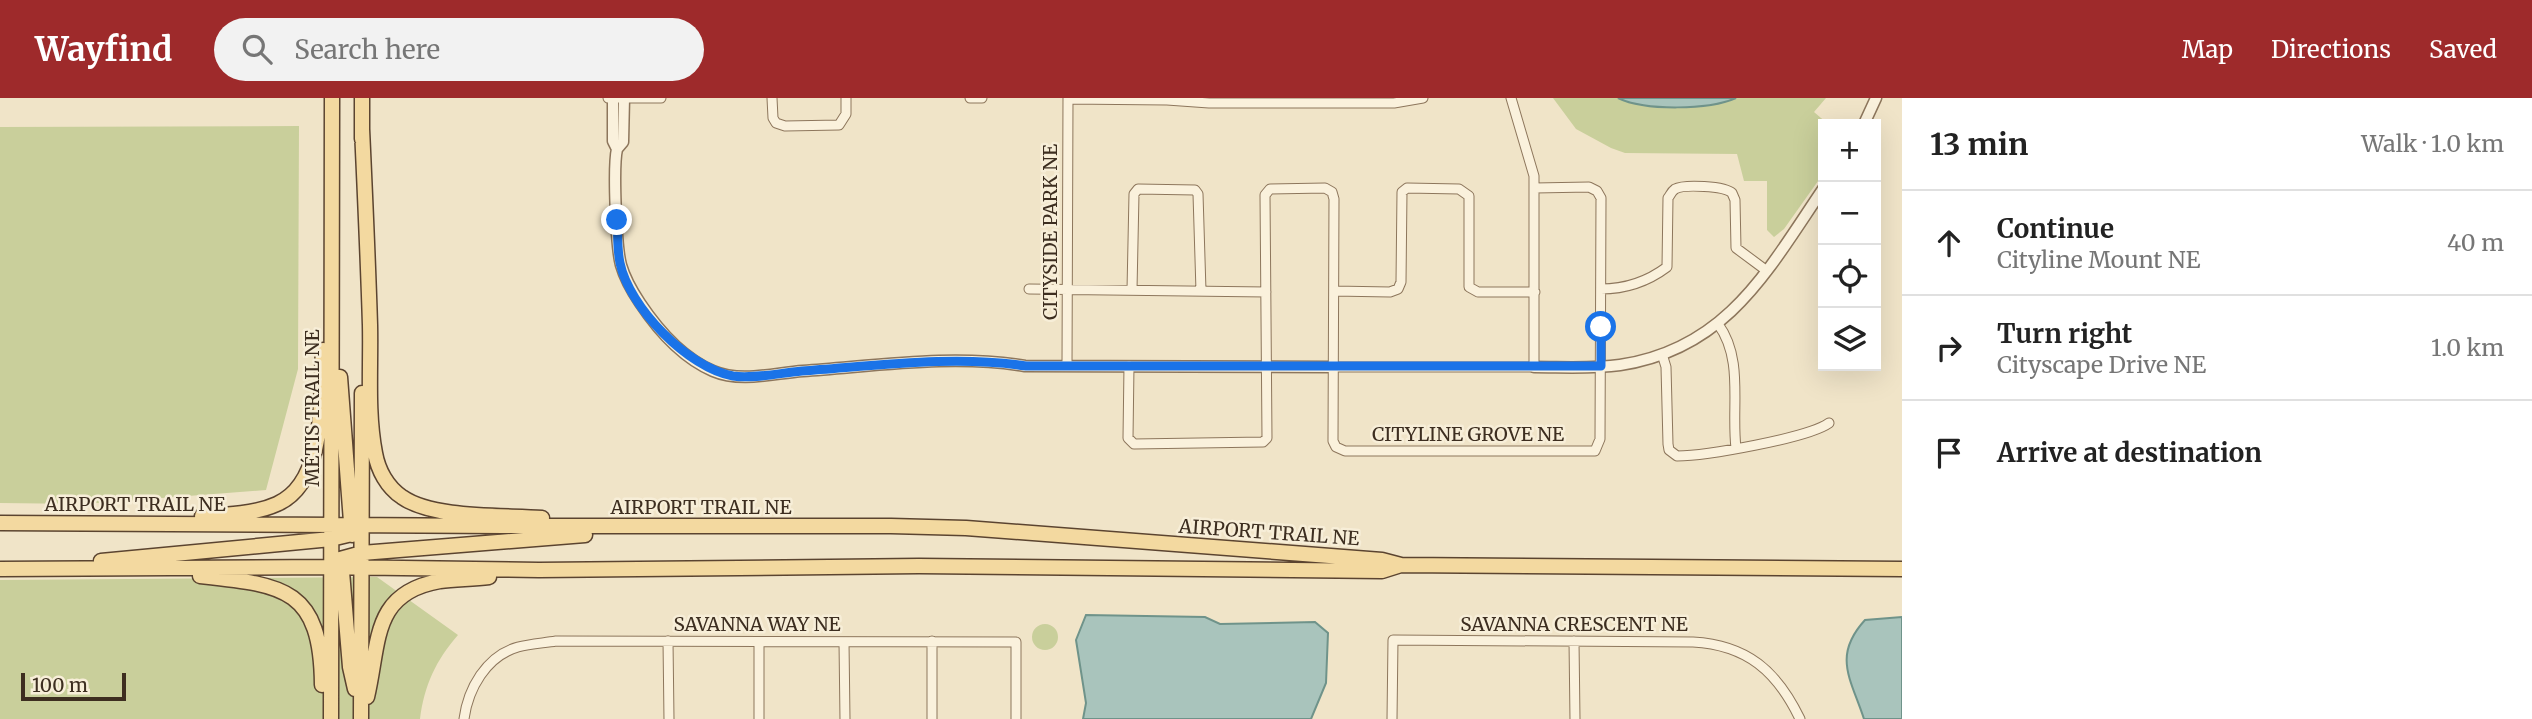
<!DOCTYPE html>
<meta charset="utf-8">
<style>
:root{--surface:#fff;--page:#f2f2f2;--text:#222;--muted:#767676;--line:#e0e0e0;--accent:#9e2a2b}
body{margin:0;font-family:Merriweather,serif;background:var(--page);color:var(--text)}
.controls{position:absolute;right:21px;top:21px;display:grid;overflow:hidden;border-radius:0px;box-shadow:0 7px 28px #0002}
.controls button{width:63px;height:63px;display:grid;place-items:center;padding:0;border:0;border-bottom:2px solid var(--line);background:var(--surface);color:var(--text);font:35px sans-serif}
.scale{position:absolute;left:21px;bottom:18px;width:105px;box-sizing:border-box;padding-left:7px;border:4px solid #3d2e20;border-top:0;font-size:19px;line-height:24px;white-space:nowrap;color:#3d2e20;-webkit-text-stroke:5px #f7eed8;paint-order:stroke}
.stop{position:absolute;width:21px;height:21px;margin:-16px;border:5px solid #1a73e8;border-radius:50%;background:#fff}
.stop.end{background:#1a73e8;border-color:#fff;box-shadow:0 2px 7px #0008}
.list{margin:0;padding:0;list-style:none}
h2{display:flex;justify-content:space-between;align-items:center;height:91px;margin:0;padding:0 28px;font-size:30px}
h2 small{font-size:23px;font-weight:400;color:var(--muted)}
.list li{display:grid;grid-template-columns:46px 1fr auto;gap:21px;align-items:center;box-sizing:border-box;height:105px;padding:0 28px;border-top:2px solid var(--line)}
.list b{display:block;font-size:26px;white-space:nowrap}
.list p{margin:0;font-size:23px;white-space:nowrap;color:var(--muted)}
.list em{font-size:23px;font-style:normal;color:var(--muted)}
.icon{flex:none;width:38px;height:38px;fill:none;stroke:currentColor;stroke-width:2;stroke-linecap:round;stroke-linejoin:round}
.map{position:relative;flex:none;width:1902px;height:621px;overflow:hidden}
header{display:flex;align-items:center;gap:42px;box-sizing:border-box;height:98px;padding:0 35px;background:var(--accent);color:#fff}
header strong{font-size:33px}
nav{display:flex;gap:38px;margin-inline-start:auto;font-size:24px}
.search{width:490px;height:63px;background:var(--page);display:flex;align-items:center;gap:18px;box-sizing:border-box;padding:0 24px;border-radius:38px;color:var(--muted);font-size:26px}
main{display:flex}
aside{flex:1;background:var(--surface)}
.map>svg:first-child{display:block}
.green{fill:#c9cf9b}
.water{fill:#a9c4bc;stroke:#6f938a;stroke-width:2}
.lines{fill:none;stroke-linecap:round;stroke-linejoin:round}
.minor-casing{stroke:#8d765c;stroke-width:11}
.tertiary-casing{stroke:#8d765c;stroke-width:13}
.primary-casing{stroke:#5b4430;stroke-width:17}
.minor{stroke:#faf1dc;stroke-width:9}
.tertiary{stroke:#faf1dc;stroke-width:10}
.primary{stroke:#f3d9a0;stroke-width:14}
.route{stroke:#1a73e8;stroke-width:9}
.labels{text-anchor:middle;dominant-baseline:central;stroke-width:5;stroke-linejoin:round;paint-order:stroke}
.street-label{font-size:19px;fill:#3d2e20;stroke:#f7eed8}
</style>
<header>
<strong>Wayfind</strong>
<div class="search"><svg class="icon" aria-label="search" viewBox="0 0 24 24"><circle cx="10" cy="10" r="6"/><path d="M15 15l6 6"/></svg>Search here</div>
<nav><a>Map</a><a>Directions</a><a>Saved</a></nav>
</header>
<main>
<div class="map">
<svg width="1902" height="621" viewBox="0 0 1902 621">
<rect width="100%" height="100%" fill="#f0e4c8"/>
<path class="green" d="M 1553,0 L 1826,0 L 1814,14 L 1828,26 L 1823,26 L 1823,76 L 1784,131 L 1774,139 L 1767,132 L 1767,83 L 1744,83 L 1737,56 L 1625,55 L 1611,50 L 1576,31 Z
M 299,28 L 298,271 L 266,392 L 84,406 L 0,405 L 0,29 Z
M 377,479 L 458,537 C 436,562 424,588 420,621 L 0,621 L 0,482 Z
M1032 539a13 13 0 1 1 26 0a13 13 0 1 1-26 0Z"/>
<path class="water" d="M 1618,0 L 1736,0 C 1709,12 1645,13 1618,0 Z
M 1086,517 L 1205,519 L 1220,526 L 1315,524 L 1328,535 L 1326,585 L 1311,621 L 1083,621 L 1086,605 L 1076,542 Z
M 1902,519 L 1902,621 L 1864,621 C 1851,581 1832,558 1865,522 Z"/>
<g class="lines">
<g class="minor-casing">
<path id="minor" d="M 608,0 L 661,0
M 772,0 L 773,20 L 776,25 L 785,28 L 839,27 L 846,16 L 846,0
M 970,0 L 982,0
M 1068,1 L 1167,2 L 1209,5 L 1394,5 L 1423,0
M 1029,191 L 1266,194
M 1601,191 C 1625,191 1647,184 1667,169 L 1668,100 C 1671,96 1671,94 1675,91 C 1684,86 1725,88 1732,95 L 1735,102 L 1736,150 L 1767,173
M 1132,192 L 1134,96 L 1138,91 L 1195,92 L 1198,96 L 1201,193
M 1334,193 L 1390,194 L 1398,191 L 1401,184 L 1402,94 L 1407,90 L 1459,91 L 1469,98 L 1469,189 L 1478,194 L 1535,194
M 1718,226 C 1744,261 1731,309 1736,350
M 1662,256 L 1666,269 L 1668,346 L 1669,352 L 1677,358 C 1705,358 1808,340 1829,325
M 1067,268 L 1068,0
M 1129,268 L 1128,340 L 1134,346 L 1263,344 L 1267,340 L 1265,97 L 1270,91 L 1325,90 L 1332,94 L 1334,101 L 1333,343 L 1336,349 L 1345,353 L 1595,353 L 1600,341 L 1601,100 L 1597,93 L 1589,89 L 1535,90
M 1334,269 L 1534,269 L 1534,78 L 1511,0
M 668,543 L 669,621
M 932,543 L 932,621
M 1574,543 L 1575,621
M 759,544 L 759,621
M 844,544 L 845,621
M 464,621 C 468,591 486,558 518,549 C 530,546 544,545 556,543 L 1016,544 L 1016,621
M 1392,621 L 1393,542 L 1693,544 C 1747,547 1777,573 1800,621"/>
</g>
<g class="tertiary-casing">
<path id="tertiary" d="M 613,0 L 613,43 L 617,51 L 623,44 L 624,0
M 1864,26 L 1876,0
M 617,51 C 613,68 616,149 621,167 C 625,181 632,193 640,205 C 658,232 683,260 713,273 C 741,285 774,275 803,273 C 876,268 953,256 1025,268 L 1334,269
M 1534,269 C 1563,269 1592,271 1620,267 C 1727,251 1768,172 1823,91"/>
</g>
<g class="primary-casing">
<path id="primary" d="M 362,0 L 362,41
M 362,31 C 365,96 368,162 370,227 C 371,269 367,314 375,355 C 378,372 387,389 402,399 C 433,421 504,417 542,420
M 340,279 L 352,437
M 202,418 C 226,417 255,416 277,406 C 327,384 320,299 323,252
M 0,425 L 505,428 L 891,428 L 966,430 L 1382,462 L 1401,467 L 1902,471
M 341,462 L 350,569 L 355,591
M 101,463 L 331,441 L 352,436 L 361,429
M 331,469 L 340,461 L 362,455 L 585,437
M 0,471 L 331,469 L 539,472 L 919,468 L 1382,473 L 1401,467
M 200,478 C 284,487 321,490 322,587
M 367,599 C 380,545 371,495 440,483 C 456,481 473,481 489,479
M 331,621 L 332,0
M 361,621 L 362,295"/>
</g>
<use href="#minor" class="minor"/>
<use href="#tertiary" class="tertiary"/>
<use href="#primary" class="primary"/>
</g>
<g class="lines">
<path class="route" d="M 617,122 C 618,136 617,151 620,165 C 629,209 688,270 733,278 C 755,281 779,275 802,273 C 874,268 955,257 1026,268 L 1601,268 L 1601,229"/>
</g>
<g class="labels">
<g class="street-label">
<text transform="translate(1050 134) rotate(-90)">CITYSIDE PARK NE</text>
<text transform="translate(312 310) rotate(-90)">MÉTIS TRAIL NE</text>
<text x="1468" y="336">CITYLINE GROVE NE</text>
<text x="135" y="406">AIRPORT TRAIL NE</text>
<text x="701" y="409">AIRPORT TRAIL NE</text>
<text transform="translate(1269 434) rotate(4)">AIRPORT TRAIL NE</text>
<text x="757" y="526">SAVANNA WAY NE</text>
<text x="1574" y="526">SAVANNA CRESCENT NE</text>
</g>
</g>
</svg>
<div class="controls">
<button>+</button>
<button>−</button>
<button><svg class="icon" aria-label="locate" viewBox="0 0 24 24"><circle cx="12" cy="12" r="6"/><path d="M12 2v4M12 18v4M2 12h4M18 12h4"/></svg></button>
<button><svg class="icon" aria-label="layers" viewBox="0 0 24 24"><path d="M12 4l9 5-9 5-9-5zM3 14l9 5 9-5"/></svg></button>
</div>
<div class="scale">100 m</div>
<div class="stop" style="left:1601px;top:229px"></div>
<div class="stop end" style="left:617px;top:122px"></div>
</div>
<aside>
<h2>13 min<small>Walk · 1.0 km</small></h2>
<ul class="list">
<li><svg class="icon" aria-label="ahead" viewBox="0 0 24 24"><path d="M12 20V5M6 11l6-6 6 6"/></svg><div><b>Continue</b><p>Cityline Mount NE</p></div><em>40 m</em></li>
<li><svg class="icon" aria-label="right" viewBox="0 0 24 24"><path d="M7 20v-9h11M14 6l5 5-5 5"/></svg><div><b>Turn right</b><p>Cityscape Drive NE</p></div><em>1.0 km</em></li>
<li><svg class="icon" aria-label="arrive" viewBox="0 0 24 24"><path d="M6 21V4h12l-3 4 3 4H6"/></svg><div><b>Arrive at destination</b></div></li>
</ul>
</aside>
</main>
